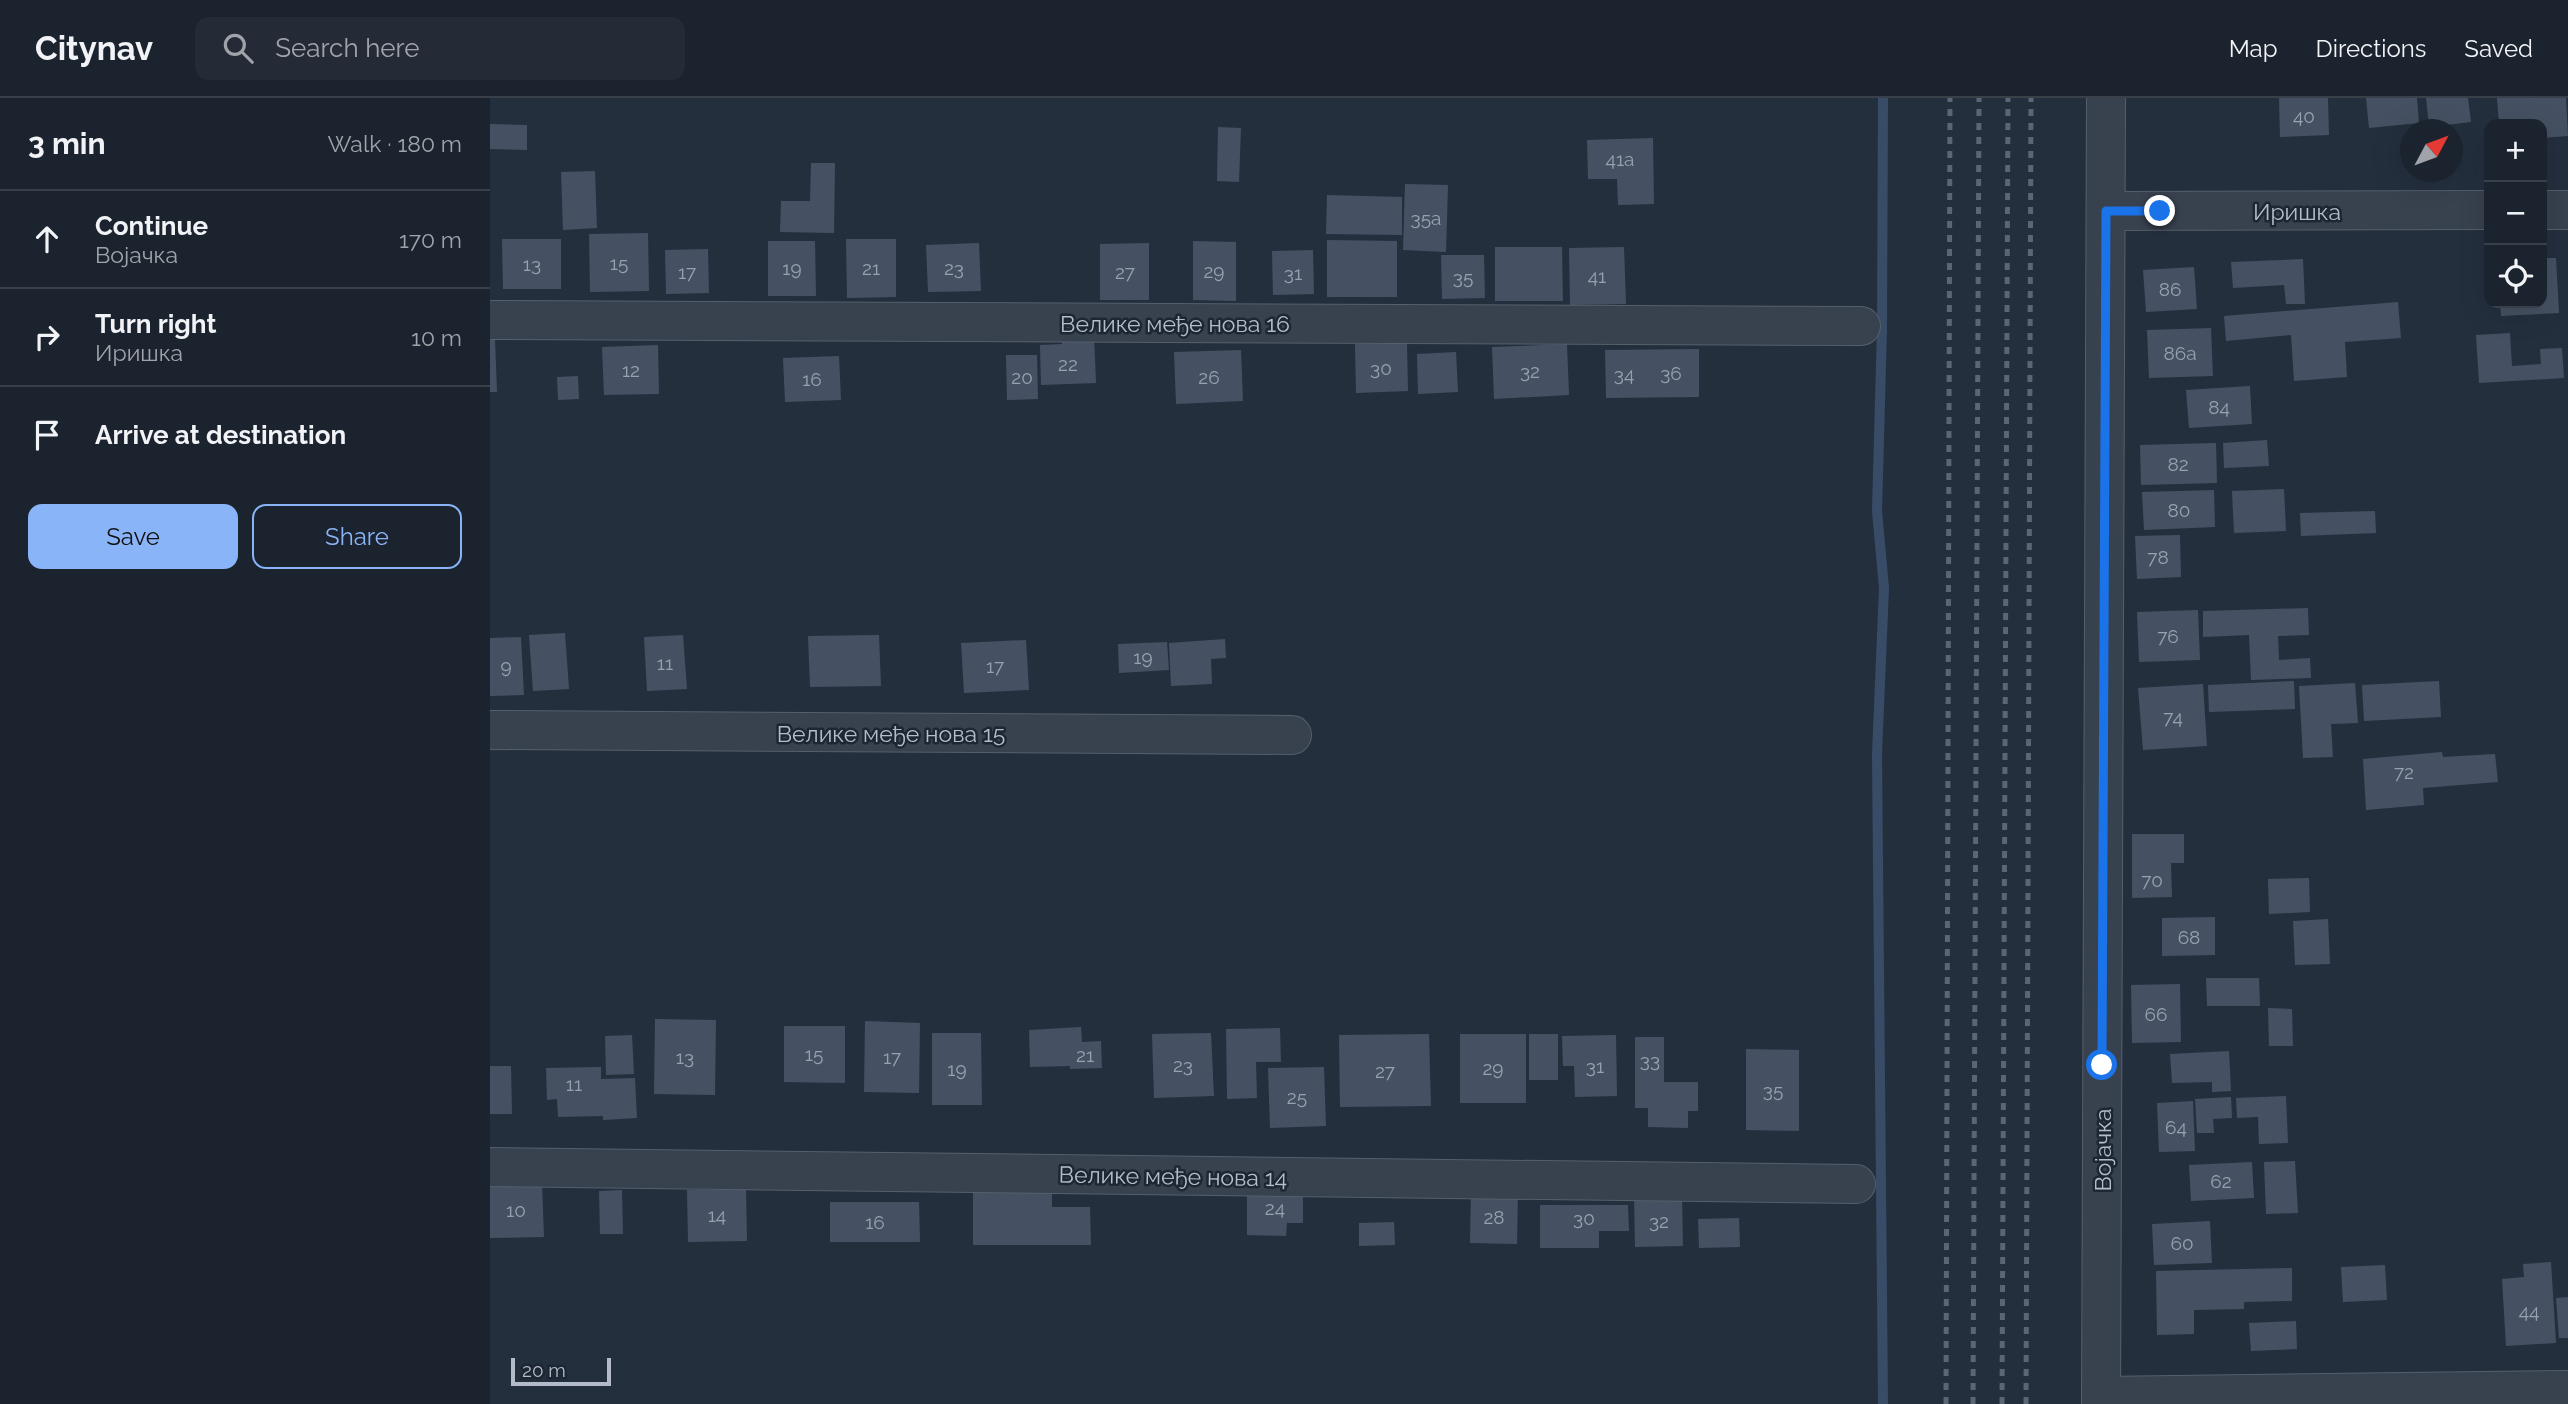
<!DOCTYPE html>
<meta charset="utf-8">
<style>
:root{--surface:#1b232e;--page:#242b36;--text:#f1f3f6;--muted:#a0a4aa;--line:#39404a;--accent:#8ab4f8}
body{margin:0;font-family:Raleway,sans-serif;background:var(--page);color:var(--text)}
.controls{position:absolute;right:21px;top:21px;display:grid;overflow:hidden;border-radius:14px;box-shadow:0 7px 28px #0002}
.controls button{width:63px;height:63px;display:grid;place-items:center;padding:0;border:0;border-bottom:2px solid var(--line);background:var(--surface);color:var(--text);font:35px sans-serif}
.compass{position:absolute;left:1910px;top:21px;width:63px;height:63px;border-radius:50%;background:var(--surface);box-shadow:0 7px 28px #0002;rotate:49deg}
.scale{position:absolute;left:21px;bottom:18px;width:100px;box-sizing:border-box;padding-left:7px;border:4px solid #b4bcc9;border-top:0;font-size:19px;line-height:24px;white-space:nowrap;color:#b4bcc9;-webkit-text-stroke:5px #1d2633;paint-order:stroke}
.stop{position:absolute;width:21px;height:21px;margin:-16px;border:5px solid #1a73e8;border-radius:50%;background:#fff}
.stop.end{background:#1a73e8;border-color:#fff;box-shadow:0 2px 7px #0008}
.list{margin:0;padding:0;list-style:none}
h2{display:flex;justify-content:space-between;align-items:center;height:91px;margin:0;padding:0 28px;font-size:30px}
h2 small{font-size:23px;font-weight:400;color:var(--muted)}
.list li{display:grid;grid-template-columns:46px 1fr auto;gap:21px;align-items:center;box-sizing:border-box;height:98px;padding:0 28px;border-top:2px solid var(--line)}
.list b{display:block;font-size:26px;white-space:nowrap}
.list p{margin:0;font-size:23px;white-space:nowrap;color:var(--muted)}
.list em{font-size:23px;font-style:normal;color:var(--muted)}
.actions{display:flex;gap:14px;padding:21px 28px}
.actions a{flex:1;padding:16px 0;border:2px solid var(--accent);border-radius:14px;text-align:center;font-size:24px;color:var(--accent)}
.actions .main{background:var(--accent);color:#111}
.icon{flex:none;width:38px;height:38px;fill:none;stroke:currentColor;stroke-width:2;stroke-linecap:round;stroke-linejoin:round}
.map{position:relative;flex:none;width:2078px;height:1306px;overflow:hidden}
header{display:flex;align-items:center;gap:42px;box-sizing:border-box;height:98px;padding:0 35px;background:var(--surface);border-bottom:2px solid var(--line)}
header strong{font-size:33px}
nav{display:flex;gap:38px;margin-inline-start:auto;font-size:24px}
.search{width:490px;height:63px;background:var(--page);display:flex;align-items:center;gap:18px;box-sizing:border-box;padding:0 24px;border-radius:14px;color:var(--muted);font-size:26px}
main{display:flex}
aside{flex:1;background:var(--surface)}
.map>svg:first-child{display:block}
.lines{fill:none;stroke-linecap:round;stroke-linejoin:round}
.stream{stroke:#394c67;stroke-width:10}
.building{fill:#455162}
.minor-casing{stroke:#565f6c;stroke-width:40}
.minor{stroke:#38414e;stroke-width:38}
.rail{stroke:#5a6575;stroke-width:5;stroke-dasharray:7 7;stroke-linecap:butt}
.route{stroke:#1a73e8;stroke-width:9}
.labels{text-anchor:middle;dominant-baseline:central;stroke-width:5;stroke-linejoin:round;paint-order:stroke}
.number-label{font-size:19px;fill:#98a1af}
.street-label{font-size:23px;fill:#b4bcc9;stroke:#1d2633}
</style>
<header>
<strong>Citynav</strong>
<div class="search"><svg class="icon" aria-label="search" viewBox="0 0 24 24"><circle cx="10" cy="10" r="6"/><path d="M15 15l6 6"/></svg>Search here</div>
<nav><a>Map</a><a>Directions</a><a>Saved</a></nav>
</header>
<main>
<aside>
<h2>3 min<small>Walk · 180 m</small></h2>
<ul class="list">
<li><svg class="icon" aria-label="ahead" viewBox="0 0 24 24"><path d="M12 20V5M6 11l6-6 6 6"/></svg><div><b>Continue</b><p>Војачка</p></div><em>170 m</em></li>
<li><svg class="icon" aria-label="right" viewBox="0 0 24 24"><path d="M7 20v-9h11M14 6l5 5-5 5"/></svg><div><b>Turn right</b><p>Иришка</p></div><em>10 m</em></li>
<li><svg class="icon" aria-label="arrive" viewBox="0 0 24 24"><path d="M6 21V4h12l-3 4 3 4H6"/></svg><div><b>Arrive at destination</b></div></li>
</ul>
<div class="actions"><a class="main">Save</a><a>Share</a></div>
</aside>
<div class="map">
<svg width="2078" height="1306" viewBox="0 0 2078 1306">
<rect width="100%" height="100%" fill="#242f3e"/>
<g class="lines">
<path class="stream" d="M 1393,0 L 1392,230 L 1387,413 L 1394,490 L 1387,656 L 1393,1306"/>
</g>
<path class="building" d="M 1789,0 L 1838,0 L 1839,37 L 1790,39 Z
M 1876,0 L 1927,0 L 1929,25 L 1879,30 Z
M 1936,0 L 1978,0 L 1981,24 L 1939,29 Z
M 2007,0 L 2076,0 L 2078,38 L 2052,40 L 2052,26 L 2009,26 Z
M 0,26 L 37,27 L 37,52 L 0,51 Z
M 728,29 L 751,30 L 749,84 L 727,83 Z
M 1163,40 L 1164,106 L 1128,107 L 1127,81 L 1098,81 L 1097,42 Z
M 321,65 L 345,65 L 344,135 L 290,134 L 291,103 L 320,103 Z
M 105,73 L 107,130 L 73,132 L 71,74 Z
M 915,86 L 958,87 L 956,154 L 913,152 Z
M 837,97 L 912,99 L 912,137 L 836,136 Z
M 158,135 L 159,193 L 100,194 L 99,136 Z
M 12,141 L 71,141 L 71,191 L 13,191 Z
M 356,141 L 406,141 L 406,199 L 357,200 Z
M 837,142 L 907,143 L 907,199 L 837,199 Z
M 278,143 L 325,143 L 326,198 L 278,198 Z
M 703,143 L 746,144 L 746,203 L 703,202 Z
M 489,145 L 491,193 L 438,194 L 436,147 Z
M 659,145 L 659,202 L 610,202 L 610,146 Z
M 1005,149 L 1072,149 L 1073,203 L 1005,203 Z
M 1134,149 L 1136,206 L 1080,207 L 1079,150 Z
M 218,151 L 219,195 L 176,196 L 175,152 Z
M 823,152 L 824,196 L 783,197 L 782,153 Z
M 951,157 L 994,157 L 995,200 L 952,201 Z
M 2052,160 L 2066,160 L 2069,215 L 2011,218 L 2010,205 L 2052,205 Z
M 1813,161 L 1815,206 L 1796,206 L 1794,187 L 1743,190 L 1741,164 Z
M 1704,169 L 1707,211 L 1656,214 L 1653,172 Z
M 1908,204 L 1911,240 L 1855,244 L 1857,279 L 1804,283 L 1801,237 L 1736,243 L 1734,218 Z
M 1721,230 L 1723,278 L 1659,280 L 1657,232 Z
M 2020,235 L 2022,268 L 2051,266 L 2050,251 L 2072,250 L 2074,280 L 1989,285 L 1986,237 Z
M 604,237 L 606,285 L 551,287 L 550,247 L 572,246 L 572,238 Z
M 5,241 L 7,294 L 0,294 L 0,242 Z
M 917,245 L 918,293 L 866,295 L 865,246 Z
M 1077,246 L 1079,297 L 1004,301 L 1002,249 Z
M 168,247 L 169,296 L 114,297 L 112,249 Z
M 1209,251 L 1209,299 L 1116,300 L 1115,252 Z
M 751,252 L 753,303 L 686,306 L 684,254 Z
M 966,254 L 968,294 L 928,296 L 927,256 Z
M 516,257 L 547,257 L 548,301 L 517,302 Z
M 349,258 L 351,302 L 295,304 L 293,260 Z
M 88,278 L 89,301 L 68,302 L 67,279 Z
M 1760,288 L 1762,326 L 1699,330 L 1696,292 Z
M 1777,342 L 1779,368 L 1734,370 L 1733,345 Z
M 1726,345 L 1727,385 L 1651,387 L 1650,347 Z
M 1794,391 L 1796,433 L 1744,435 L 1742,393 Z
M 1724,392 L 1725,429 L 1654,432 L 1652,394 Z
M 1885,413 L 1886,435 L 1811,438 L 1810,415 Z
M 1690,437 L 1691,479 L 1647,481 L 1645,438 Z
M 1818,510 L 1819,537 L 1788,538 L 1789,562 L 1820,560 L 1821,580 L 1761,582 L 1759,537 L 1713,539 L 1713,513 Z
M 1708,512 L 1710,562 L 1649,564 L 1647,514 Z
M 75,535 L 79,591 L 43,593 L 39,537 Z
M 193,537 L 197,591 L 157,593 L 154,539 Z
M 389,537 L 391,588 L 320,589 L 318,538 Z
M 31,539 L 34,597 L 0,598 L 0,540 Z
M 735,541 L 736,560 L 721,561 L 722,586 L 681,588 L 679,545 Z
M 536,542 L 539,592 L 474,595 L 471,545 Z
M 677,544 L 679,572 L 629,575 L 628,546 Z
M 1804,583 L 1805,611 L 1719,614 L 1718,587 Z
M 1949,583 L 1951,619 L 1874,623 L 1872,587 Z
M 1865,585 L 1868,625 L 1841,626 L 1843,659 L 1813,660 L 1809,588 Z
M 1713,586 L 1717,648 L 1653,652 L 1648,590 Z
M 1952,654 L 1953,659 L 2005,656 L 2008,684 L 1933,690 L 1934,707 L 1876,712 L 1873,661 Z
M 1642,736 L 1694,736 L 1694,765 L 1681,765 L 1682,799 L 1642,800 Z
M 1819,780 L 1820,814 L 1779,816 L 1778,781 Z
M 1725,819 L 1725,857 L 1672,858 L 1672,820 Z
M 1838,821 L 1840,866 L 1805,867 L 1803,823 Z
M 1716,880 L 1769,880 L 1770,908 L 1717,908 Z
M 1690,886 L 1691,944 L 1642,945 L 1641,887 Z
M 1778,910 L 1802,911 L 1803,948 L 1779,948 Z
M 165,921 L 226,922 L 225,997 L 164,996 Z
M 375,923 L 430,925 L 429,995 L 374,994 Z
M 294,928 L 355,928 L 355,985 L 294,984 Z
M 591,929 L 592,944 L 611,943 L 612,970 L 580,971 L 580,968 L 540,969 L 539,932 Z
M 790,930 L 791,964 L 766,964 L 767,1000 L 737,1001 L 736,931 Z
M 442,935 L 491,935 L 492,1007 L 442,1007 Z
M 721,935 L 724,998 L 664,1000 L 662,936 Z
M 939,936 L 941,1008 L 850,1009 L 849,937 Z
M 970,936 L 1036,936 L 1036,1005 L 970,1005 Z
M 1039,936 L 1068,936 L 1068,982 L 1039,982 Z
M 142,937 L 144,976 L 116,977 L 115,938 Z
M 1126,937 L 1127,998 L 1085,999 L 1084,968 L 1073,968 L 1072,938 Z
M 1145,939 L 1174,939 L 1174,984 L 1208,984 L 1208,1013 L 1198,1013 L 1198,1030 L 1158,1029 L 1158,1010 L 1145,1010 Z
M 1256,951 L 1309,952 L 1309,1033 L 1256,1032 Z
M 1739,953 L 1741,993 L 1722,994 L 1722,984 L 1682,985 L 1680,956 Z
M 0,968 L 21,968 L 22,1016 L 0,1016 Z
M 111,969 L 111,981 L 145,980 L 147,1020 L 113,1022 L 113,1018 L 68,1019 L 67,1001 L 57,1002 L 56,970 Z
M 834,969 L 836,1028 L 780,1030 L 778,970 Z
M 1796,998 L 1798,1045 L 1769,1046 L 1768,1019 L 1747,1020 L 1746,1000 Z
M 1741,999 L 1742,1020 L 1723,1021 L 1724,1035 L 1707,1035 L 1705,1001 Z
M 1703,1003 L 1705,1053 L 1669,1054 L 1667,1005 Z
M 1805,1063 L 1808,1115 L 1776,1116 L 1774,1064 Z
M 1762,1064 L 1764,1100 L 1701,1103 L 1699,1067 Z
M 52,1084 L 54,1139 L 0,1140 L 0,1085 Z
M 562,1086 L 562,1109 L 600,1109 L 601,1147 L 483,1147 L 483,1087 Z
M 132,1092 L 133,1136 L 110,1136 L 109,1093 Z
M 197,1092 L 256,1092 L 257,1143 L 198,1144 Z
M 981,1092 L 1028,1093 L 1027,1146 L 980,1145 Z
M 757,1095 L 813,1096 L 813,1125 L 797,1125 L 796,1138 L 757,1137 Z
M 1144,1097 L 1192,1097 L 1193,1148 L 1145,1149 Z
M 340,1104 L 429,1104 L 430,1144 L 340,1144 Z
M 1050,1107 L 1138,1107 L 1139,1133 L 1109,1133 L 1109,1150 L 1050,1150 Z
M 1249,1120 L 1250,1149 L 1209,1150 L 1208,1121 Z
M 1720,1123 L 1722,1165 L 1664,1167 L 1662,1126 Z
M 904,1124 L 905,1147 L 869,1148 L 869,1125 Z
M 2061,1164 L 2066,1245 L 2016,1248 L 2012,1181 L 2034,1179 L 2033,1166 Z
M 1895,1167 L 1897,1202 L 1853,1204 L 1851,1169 Z
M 1802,1170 L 1802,1203 L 1754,1204 L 1754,1211 L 1704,1212 L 1704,1236 L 1667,1237 L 1666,1173 Z
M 2078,1199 L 2078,1240 L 2069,1240 L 2066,1200 Z
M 1806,1223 L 1807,1251 L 1761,1253 L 1759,1225 Z"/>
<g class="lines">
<g class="minor-casing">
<path id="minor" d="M 2052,112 L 2078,112
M 1616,113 L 1999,112
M 0,222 L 1371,228
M 0,632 L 802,637
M 0,1069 L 1366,1086
M 1611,1298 L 2078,1292
M 1611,1306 L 1616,0"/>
</g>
<use href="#minor" class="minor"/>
<path class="rail" d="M 1456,1306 L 1460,0
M 1483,1306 L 1489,0
M 1512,1306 L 1518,0
M 1536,1306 L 1541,0"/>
</g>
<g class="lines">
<path class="route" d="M 1612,967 L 1616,113 L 1670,113"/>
</g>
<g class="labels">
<g class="number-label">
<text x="1814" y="18">40</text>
<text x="1130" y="61">41a</text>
<text x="936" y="120">35a</text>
<text x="129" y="165">15</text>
<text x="42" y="166">13</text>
<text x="302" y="170">19</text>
<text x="381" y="170">21</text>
<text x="464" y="170">23</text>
<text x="724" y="173">29</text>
<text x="197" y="174">17</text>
<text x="635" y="174">27</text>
<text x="803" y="175">31</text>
<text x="1107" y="178">41</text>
<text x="973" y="179">35</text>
<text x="1680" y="191">86</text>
<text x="1690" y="255">86a</text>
<text x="578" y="266">22</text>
<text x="891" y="270">30</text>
<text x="141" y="272">12</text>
<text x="1040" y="273">32</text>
<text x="1181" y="275">36</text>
<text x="1134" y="276">34</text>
<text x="532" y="279">20</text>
<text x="719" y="279">26</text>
<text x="322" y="281">16</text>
<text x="1729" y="309">84</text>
<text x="1688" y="366">82</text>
<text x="1689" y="412">80</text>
<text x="1668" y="459">78</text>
<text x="1678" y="538">76</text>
<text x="653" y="559">19</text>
<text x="175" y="565">11</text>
<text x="16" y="568">9</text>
<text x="505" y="568">17</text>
<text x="1683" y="619">74</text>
<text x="1914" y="674">72</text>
<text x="1662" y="782">70</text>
<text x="1699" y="839">68</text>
<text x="1666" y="916">66</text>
<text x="324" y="956">15</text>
<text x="595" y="957">21</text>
<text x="195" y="959">13</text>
<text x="402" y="959">17</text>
<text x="1160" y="962">33</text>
<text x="693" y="967">23</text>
<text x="1105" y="968">31</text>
<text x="1003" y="970">29</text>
<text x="467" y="971">19</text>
<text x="895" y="973">27</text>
<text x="84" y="986">11</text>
<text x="1283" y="992">35</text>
<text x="807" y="999">25</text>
<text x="1686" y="1029">64</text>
<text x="1731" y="1083">62</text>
<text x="785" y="1110">24</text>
<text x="26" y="1112">10</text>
<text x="227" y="1117">14</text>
<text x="1004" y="1119">28</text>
<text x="1094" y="1120">30</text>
<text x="1169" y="1123">32</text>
<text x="385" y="1124">16</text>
<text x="1692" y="1145">60</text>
<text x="2039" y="1213">44</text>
</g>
<g class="street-label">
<text x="1807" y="113">Иришка</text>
<text x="685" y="225">Велике међе нова 16</text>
<text x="401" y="635">Велике међе нова 15</text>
<text transform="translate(1612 1052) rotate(-90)">Војачка</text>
<text transform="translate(683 1078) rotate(1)">Велике међе нова 14</text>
</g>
</g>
</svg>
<div class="controls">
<button>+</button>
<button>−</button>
<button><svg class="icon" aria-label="locate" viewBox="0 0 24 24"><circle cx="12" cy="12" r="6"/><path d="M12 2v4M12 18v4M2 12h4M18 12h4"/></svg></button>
</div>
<svg class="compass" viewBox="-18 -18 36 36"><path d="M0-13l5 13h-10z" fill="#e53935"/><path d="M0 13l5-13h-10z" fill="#a0a4aa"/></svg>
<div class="scale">20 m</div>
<div class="stop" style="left:1612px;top:967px"></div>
<div class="stop end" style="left:1670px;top:113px"></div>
</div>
</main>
